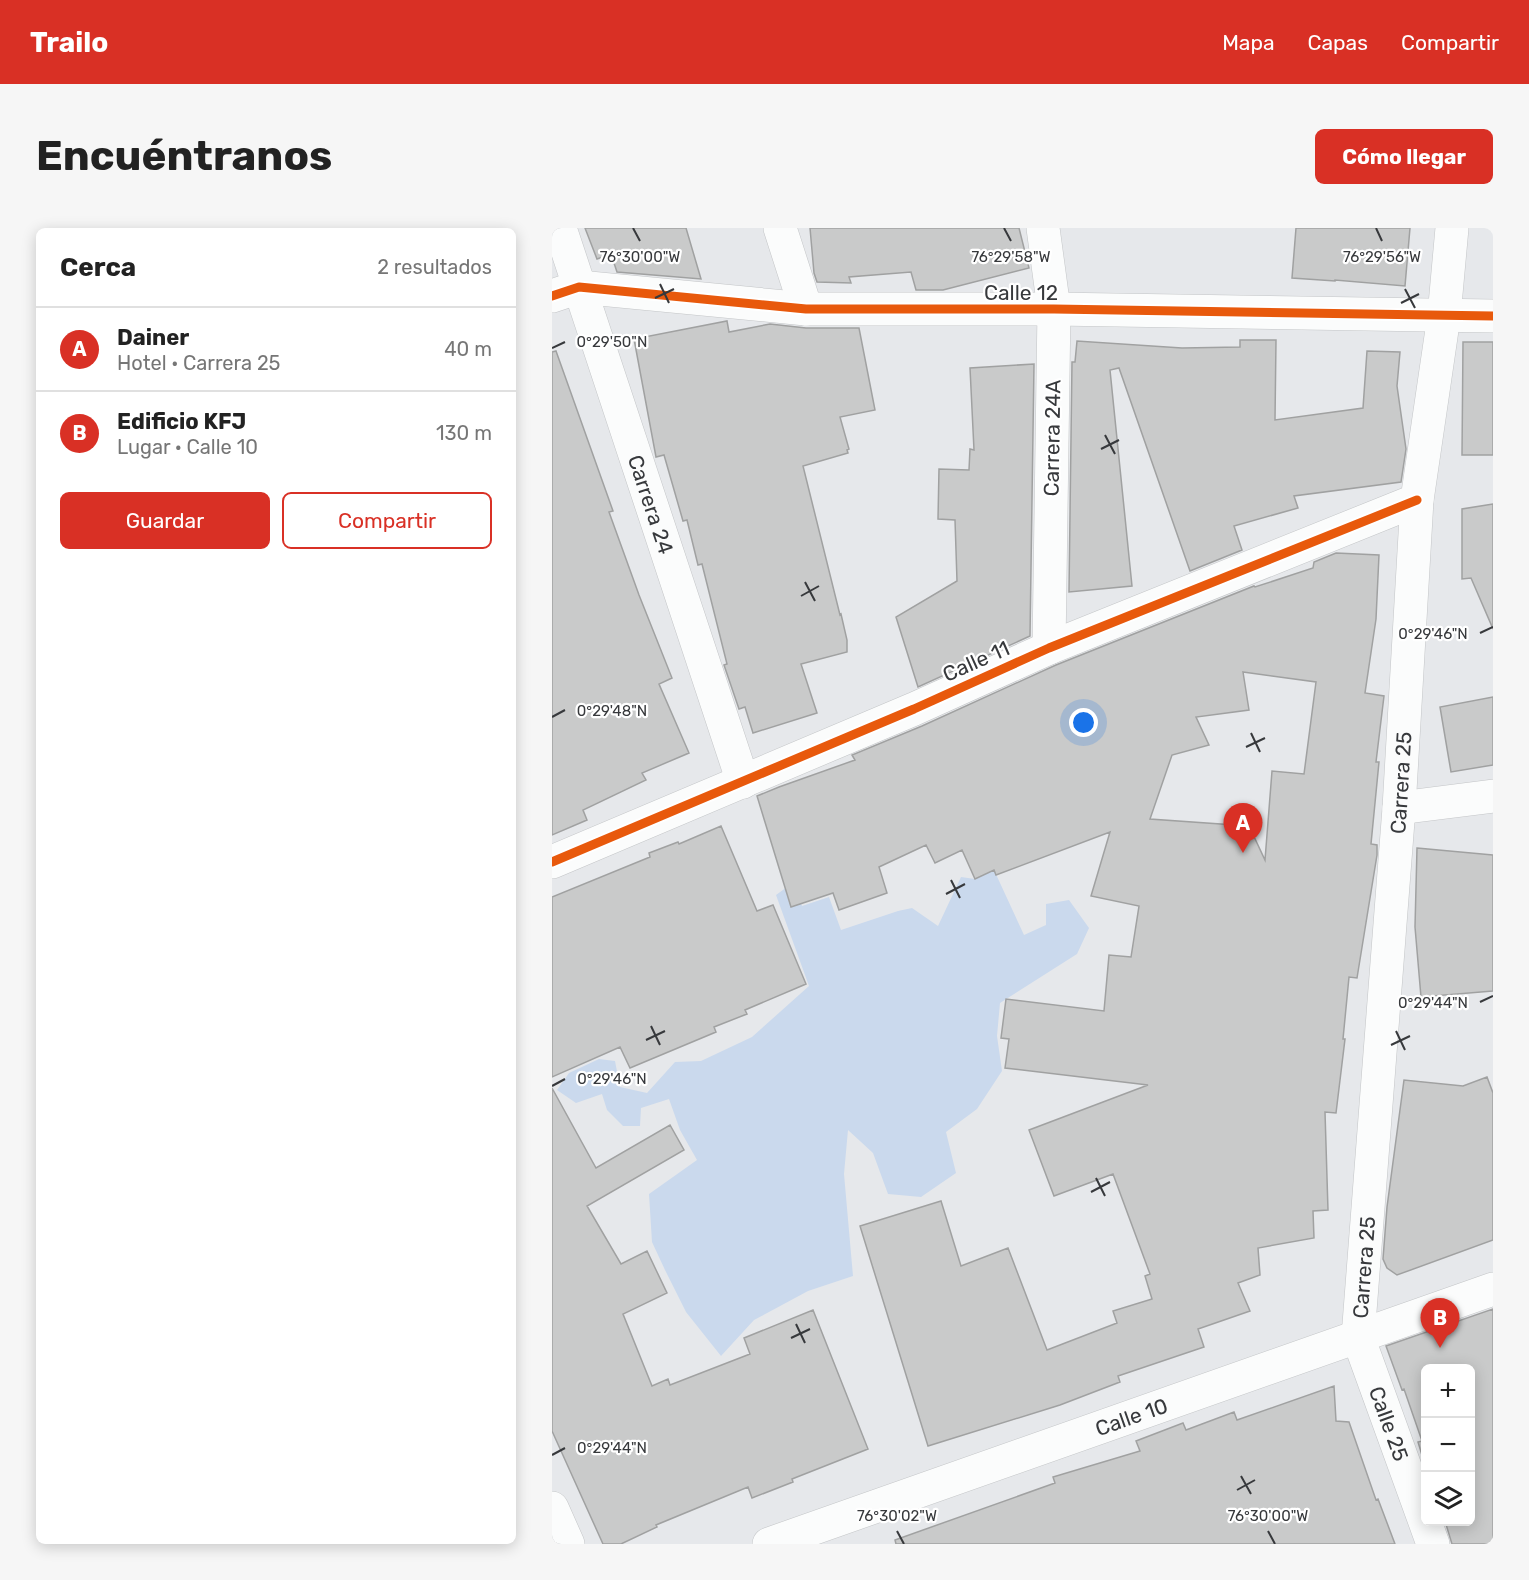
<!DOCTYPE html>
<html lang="es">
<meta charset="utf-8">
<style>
:root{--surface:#fff;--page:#f6f6f6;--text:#222;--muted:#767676;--line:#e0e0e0;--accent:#d93025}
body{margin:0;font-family:Rubik,sans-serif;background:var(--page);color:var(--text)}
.controls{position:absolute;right:18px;bottom:18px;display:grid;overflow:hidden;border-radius:9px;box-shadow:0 3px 15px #0003}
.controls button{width:54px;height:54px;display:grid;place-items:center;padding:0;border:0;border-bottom:2px solid var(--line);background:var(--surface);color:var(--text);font:30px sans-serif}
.you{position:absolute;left:532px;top:495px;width:21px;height:21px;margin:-15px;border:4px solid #fff;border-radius:50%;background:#1a73e8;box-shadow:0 0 0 9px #1a73e833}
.badge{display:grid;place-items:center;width:39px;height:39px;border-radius:50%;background:var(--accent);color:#fff;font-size:20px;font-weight:700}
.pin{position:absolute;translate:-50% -50px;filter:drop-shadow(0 2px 3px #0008)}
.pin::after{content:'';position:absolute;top:32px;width:21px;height:18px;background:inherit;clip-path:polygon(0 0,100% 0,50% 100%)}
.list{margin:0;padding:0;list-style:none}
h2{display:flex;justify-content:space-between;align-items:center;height:78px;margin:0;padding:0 24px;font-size:26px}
h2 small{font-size:20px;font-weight:400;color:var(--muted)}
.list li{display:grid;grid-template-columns:39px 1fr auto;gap:18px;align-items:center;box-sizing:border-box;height:84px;padding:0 24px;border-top:2px solid var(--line)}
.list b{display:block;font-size:22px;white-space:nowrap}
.list p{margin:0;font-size:20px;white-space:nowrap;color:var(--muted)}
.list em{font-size:20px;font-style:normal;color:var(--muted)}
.actions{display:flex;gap:12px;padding:18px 24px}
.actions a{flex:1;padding:14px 0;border:2px solid var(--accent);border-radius:9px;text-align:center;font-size:21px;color:var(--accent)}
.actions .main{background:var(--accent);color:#fff}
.icon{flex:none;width:33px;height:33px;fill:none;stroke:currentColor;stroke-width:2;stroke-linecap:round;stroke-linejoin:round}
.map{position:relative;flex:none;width:941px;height:1316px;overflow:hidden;border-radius:9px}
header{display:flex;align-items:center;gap:36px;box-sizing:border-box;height:84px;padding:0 30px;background:var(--accent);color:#fff}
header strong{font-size:28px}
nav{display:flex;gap:33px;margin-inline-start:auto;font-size:21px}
.intro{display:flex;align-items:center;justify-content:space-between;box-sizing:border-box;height:144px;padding:0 36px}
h1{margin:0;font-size:42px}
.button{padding:15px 27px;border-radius:9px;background:var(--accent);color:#fff;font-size:21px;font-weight:700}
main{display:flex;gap:36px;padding:0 36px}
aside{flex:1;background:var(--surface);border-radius:9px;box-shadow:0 3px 15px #0003}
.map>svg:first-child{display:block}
.green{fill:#cad9ed}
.building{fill:#c9caca;stroke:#a0a1a1;stroke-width:1.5;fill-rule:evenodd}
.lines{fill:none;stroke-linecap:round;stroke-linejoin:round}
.minor-casing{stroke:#c3c5c7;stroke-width:34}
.major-casing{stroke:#c3c5c7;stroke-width:34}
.minor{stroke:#fbfcfc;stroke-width:33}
.major{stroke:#fbfcfc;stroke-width:33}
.cycleway-casing{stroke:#fff;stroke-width:13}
.cycleway{stroke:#e8590c;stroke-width:9}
.ticks{fill:none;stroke:#37393c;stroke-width:2}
.labels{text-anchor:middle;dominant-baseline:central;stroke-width:4.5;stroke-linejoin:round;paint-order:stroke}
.street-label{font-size:21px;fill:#37393c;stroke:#fff}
.ticks-label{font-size:15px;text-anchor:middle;fill:#37393c;stroke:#fff;stroke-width:4.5;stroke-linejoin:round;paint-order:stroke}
</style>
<header>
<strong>Trailo</strong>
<nav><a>Mapa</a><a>Capas</a><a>Compartir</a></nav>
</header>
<div class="intro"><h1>Encuéntranos</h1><a class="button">Cómo llegar</a></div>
<main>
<aside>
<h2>Cerca<small>2 resultados</small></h2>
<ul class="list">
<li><span class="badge">A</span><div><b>Dainer</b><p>Hotel · Carrera 25</p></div><em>40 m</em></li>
<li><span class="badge">B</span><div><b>Edificio KFJ</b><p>Lugar · Calle 10</p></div><em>130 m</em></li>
</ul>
<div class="actions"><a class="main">Guardar</a><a>Compartir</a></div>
</aside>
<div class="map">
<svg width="941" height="1316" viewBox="0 0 941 1316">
<rect width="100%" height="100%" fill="#e6e8eb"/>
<path class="green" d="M 442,642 L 472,707 L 494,697 L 494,676 L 517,672 L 537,700 L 525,726 L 448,775 L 445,808 L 450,843 L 425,881 L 394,904 L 404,945 L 369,969 L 336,966 L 321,925 L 296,902 L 292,946 L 301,1048 L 256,1063 L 202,1092 L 169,1128 L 134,1084 L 113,1042 L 100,1014 L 97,966 L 145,932 L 128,902 L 117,871 L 89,880 L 88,898 L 71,898 L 55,882 L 50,866 L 24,875 L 5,862 L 17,845 L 47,831 L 63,833 L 68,859 L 95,865 L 123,834 L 149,833 L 200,809 L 257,758 L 224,667 L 242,654 L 250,678 L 277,669 L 289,702 L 346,683 L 360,680 L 386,698 L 409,649 L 423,651 Z"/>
<path class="building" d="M 33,0 L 134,0 L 149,51 L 65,44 L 59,26 L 45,31 Z
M 258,0 L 467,0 L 477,40 L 391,62 L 364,62 L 359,44 L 297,49 L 299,55 L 265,54 L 262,45 Z
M 744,0 L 858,0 L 853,58 L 783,52 L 783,53 L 740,50 Z
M 175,93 L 177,104 L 218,96 L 254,100 L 307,100 L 323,182 L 288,189 L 297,221 L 295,222 L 296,225 L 251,238 L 288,387 L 289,386 L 295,412 L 295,424 L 249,436 L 265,485 L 201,505 L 193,479 L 187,481 L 172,437 L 175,436 L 150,336 L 146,337 L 135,292 L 131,293 L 112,227 L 104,229 L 82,111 Z
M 688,112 L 724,112 L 723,192 L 811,180 L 815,123 L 848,124 L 845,158 L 854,221 L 849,254 L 742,268 L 746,280 L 682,298 L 690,322 L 638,343 L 567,140 L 558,142 L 580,358 L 517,364 L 520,134 L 523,134 L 525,113 L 630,120 L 688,119 Z
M 911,114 L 941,114 L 941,227 L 910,227 Z
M 4,123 L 61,283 L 57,284 L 87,367 L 120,450 L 107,456 L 137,525 L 90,545 L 94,552 L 31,582 L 35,592 L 0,607 L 0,124 Z
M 482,136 L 478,408 L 366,459 L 344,389 L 405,353 L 403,292 L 386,291 L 387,241 L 417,242 L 418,221 L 422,222 L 418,140 Z
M 941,276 L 941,401 L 919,350 L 910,351 L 910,281 Z
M 784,325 L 827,327 L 824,391 L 813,465 L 832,468 L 824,534 L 827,534 L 819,616 L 825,617 L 825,627 L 805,750 L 797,749 L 791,811 L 793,811 L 784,885 L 773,884 L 776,982 L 761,983 L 762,1010 L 706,1020 L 708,1047 L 686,1055 L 698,1083 L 646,1101 L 652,1119 L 566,1148 L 568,1154 L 508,1177 L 376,1218 L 308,998 L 389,973 L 409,1038 L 456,1020 L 495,1122 L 565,1095 L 561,1083 L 600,1071 L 593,1048 L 598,1046 L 561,946 L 502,968 L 477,902 L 596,857 L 453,840 L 457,811 L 449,810 L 454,771 L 552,783 L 557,727 L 579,729 L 587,678 L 539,668 L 558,604 L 444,647 L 442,642 L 423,651 L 410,622 L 383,635 L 374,617 L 327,639 L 335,665 L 287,682 L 281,665 L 239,679 L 205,568 L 227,559 L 303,532 L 300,527 L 370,498 L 504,437 L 702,358 L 703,359 L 761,340 L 762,334 ZM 691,444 L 764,454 L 752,546 L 720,543 L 713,632 L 697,598 L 598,591 L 620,527 L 657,517 L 644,489 L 697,482 Z
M 941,469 L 941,537 L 899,544 L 888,479 Z
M 169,598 L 205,683 L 221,677 L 254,756 L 193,782 L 195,786 L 162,799 L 164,804 L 78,840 L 68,819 L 0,849 L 0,669 L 98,629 L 97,625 L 126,614 L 127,616 Z
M 865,620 L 941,627 L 941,763 L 869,769 L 863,699 Z
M 935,849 L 941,865 L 941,1012 L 845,1047 L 835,1040 L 831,1031 L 835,979 L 852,852 L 911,858 Z
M 0,860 L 44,940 L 118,897 L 132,922 L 35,978 L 69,1036 L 95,1023 L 115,1065 L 71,1086 L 100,1158 L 116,1151 L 118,1157 L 198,1126 L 192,1110 L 261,1082 L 316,1221 L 240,1251 L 241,1254 L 200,1270 L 196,1259 L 104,1297 L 105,1299 L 69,1316 L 51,1316 L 0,1203 Z
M 941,1081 L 941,1316 L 900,1316 L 893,1293 L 918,1293 L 918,1140 L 873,1140 L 873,1237 L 866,1214 L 870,1213 L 852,1161 L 850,1162 L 834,1118 Z
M 782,1158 L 784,1193 L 797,1194 L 824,1272 L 826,1271 L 843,1316 L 344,1316 L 343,1312 L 503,1255 L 501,1249 L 588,1223 L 584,1213 L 631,1195 L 634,1202 L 682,1184 L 685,1192 Z"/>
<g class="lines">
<g class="minor-casing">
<g id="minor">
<path id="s1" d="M 8,0 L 191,554"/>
<path d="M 228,0 L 254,81"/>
<path d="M 491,0 L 502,81 L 497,420"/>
<path d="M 0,68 L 27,59 L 254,81 L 502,81 L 941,88"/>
<path d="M 847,580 L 941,568"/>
<path d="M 0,634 L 362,481 L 497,420 L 865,272"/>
<path id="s2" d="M 806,1109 L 881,1316"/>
<path d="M 0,1280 L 16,1316"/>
</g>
</g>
<g class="major-casing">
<g id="major">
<path id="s3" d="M 806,1109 L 847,580 L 865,272 L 892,88 L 900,0"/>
<path id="s4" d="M 217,1316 L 941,1061"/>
</g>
</g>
<use href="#minor" class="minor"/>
<use href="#major" class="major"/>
<g class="cycleway-casing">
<path id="cycleway" d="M 0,68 L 27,59 L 254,81 L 502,81 L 941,88
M 0,634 L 362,481 L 497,420 L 865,272"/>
</g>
<use href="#cycleway" class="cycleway"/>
</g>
<path class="ticks" d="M 81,0 L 88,13M 452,0 L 459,13M 824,0 L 830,13M 108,56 L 117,75M 853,61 L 863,80M 103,70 L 122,61M 849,75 L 867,66M 0,120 L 13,114M 553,207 L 563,226M 549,221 L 567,212M 253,354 L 263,373M 249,368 L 267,358M 928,405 L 941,399M 0,489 L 13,482M 699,505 L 708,524M 694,519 L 713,510M 399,652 L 408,670M 394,666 L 413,656M 928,774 L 941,768M 99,798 L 108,817M 844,803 L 853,822M 94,812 L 113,803M 839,817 L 858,808M 0,858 L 13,851M 544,950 L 553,968M 539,964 L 558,954M 244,1096 L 253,1115M 239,1110 L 258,1101M 0,1227 L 13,1220M 689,1248 L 699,1266M 685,1262 L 703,1252M 345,1303 L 352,1316M 716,1303 L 723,1316"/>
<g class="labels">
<g class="street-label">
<text x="469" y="64">Calle 12</text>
<text transform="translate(500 210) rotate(-89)">Carrera 24A</text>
<text stroke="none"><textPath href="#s1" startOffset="291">Carrera 24</textPath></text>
<text transform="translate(424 433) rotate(-24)">Calle 11</text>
<text stroke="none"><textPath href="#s3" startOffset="556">Carrera 25</textPath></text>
<text stroke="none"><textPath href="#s3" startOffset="70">Carrera 25</textPath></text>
<text stroke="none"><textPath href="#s4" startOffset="384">Calle 10</textPath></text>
<text stroke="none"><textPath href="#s2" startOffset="92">Calle 25</textPath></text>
</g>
</g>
<g class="ticks-label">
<text x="88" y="34">76°30'00"W</text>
<text x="459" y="34">76°29'58"W</text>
<text x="830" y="34">76°29'56"W</text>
<text x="60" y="119">0°29'50"N</text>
<text x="881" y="411">0°29'46"N</text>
<text x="60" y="488">0°29'48"N</text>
<text x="881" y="780">0°29'44"N</text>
<text x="60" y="856">0°29'46"N</text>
<text x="60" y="1225">0°29'44"N</text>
<text x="345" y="1293">76°30'02"W</text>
<text x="716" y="1293">76°30'00"W</text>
</g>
</svg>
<div class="controls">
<button>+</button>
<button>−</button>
<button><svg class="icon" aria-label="layers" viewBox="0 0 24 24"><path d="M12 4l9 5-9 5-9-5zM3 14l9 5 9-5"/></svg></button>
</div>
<div class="you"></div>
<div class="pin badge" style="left:691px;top:625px">A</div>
<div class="pin badge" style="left:888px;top:1120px">B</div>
</div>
</main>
